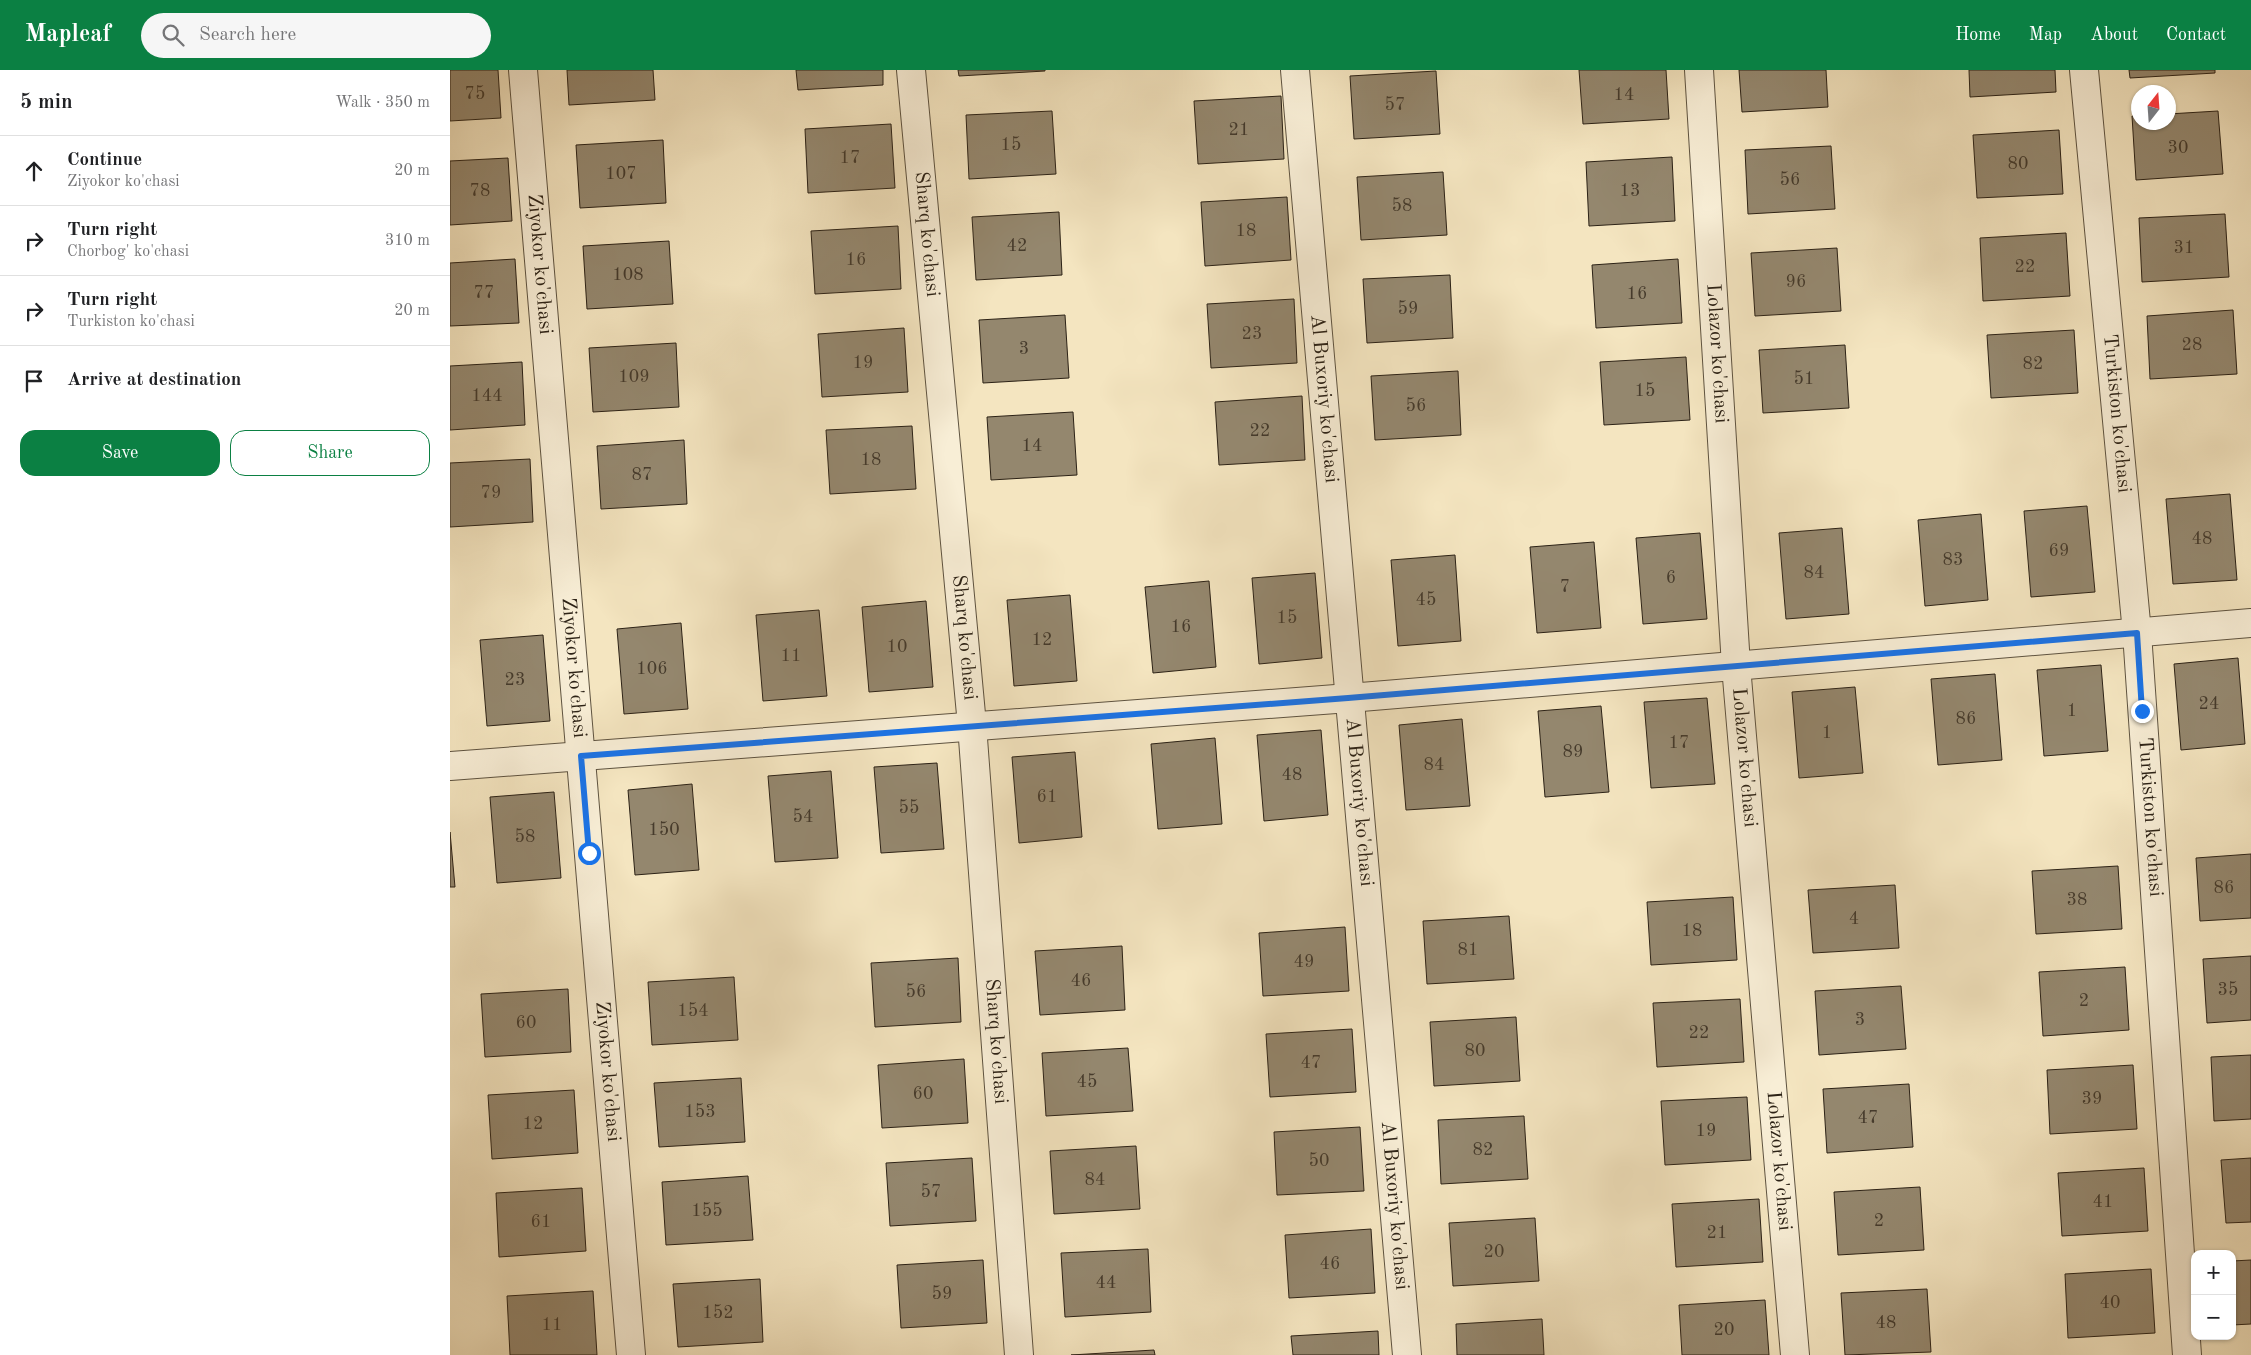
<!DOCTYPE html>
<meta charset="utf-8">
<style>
:root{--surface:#fff;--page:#f6f6f6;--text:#202124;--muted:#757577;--line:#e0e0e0;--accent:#0b8043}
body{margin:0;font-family:"Old Standard TT",serif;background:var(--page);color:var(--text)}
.controls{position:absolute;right:15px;bottom:15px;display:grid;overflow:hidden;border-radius:10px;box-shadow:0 1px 4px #0004}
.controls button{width:45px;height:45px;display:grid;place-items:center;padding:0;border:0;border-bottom:1px solid var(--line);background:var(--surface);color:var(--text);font:25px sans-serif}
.compass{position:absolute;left:1681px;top:15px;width:45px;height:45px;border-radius:50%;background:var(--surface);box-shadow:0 1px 4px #0004;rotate:17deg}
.stop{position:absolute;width:15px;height:15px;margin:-11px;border:4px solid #1a73e8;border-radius:50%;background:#fff}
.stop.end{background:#1a73e8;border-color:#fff;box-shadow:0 1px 5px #0008}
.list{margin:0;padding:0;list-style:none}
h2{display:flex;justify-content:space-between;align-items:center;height:65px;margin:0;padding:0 20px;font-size:21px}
h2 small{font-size:16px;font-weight:400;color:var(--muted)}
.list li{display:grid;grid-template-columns:32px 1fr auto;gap:15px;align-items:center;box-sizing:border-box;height:70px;padding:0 20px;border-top:1px solid var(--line)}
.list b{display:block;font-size:19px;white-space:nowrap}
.list p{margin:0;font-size:16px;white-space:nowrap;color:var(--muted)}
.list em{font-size:16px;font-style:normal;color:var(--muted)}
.actions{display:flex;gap:10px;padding:15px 20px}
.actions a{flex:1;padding:11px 0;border:1px solid var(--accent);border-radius:15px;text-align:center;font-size:18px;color:var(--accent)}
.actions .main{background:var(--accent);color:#fff}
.icon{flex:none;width:28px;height:28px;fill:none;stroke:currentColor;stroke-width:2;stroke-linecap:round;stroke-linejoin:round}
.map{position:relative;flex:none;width:1801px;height:1285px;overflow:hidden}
header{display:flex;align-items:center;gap:30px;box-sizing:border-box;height:70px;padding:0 25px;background:var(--accent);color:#fff}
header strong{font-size:24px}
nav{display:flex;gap:28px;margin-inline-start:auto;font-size:18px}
.search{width:350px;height:45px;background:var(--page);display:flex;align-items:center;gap:12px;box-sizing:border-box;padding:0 18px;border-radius:28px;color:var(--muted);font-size:19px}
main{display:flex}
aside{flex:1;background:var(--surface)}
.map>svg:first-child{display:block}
.building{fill:#94876e;stroke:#2c2216}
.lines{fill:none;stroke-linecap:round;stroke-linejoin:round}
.street-casing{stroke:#5e5340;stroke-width:30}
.street{stroke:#f8eed6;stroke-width:28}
.route{stroke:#1a73e8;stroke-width:6}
.labels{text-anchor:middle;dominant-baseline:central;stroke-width:5;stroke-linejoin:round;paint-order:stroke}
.number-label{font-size:18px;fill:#463b2c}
.street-label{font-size:20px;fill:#2c2216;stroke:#f8eed6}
</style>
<header>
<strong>Mapleaf</strong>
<div class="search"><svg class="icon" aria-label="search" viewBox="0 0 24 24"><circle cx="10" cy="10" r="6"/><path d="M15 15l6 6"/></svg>Search here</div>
<nav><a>Home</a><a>Map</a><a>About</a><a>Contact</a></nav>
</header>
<main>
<aside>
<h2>5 min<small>Walk · 350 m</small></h2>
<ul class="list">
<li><svg class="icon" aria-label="ahead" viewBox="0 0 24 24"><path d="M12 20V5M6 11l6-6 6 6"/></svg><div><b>Continue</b><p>Ziyokor ko'chasi</p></div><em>20 m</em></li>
<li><svg class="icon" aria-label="right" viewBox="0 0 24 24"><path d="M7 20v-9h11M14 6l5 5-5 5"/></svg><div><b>Turn right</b><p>Chorbog' ko'chasi</p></div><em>310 m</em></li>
<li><svg class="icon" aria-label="right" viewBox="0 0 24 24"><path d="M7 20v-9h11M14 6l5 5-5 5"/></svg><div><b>Turn right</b><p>Turkiston ko'chasi</p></div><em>20 m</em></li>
<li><svg class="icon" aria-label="arrive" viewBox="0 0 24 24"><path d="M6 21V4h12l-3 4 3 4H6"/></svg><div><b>Arrive at destination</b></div></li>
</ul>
<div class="actions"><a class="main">Save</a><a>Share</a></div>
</aside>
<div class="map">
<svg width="1801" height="1285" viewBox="0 0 1801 1285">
<rect width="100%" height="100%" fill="#f4e5c0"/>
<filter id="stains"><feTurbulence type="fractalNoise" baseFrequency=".004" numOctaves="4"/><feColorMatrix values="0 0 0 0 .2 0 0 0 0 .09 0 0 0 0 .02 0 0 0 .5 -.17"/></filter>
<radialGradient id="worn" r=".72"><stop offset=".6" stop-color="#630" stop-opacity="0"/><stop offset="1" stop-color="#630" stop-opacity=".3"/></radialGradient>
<path class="building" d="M 0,0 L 48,0 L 51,48 L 0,51 Z
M 117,0 L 203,0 L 205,30 L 119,35 Z
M 346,0 L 433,0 L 433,15 L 348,20 Z
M 508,0 L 595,0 L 595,1 L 509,6 Z
M 1129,0 L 1216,0 L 1219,49 L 1133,54 Z
M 1289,0 L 1376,0 L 1378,37 L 1292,42 Z
M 1519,0 L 1605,0 L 1606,22 L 1520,27 Z
M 1679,0 L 1765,0 L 1765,3 L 1680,8 Z
M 986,1 L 990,64 L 904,69 L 900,6 Z
M 831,26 L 834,89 L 748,94 L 744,31 Z
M 602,41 L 606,104 L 519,109 L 516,45 Z
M 1768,41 L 1773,104 L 1686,110 L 1682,46 L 1688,46 L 1688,52 L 1718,52 L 1718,44 Z
M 441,54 L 445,118 L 358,123 L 355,59 Z
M 1609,60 L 1613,124 L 1527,128 L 1523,65 Z
M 213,70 L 216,133 L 130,138 L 126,75 Z
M 1381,76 L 1385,139 L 1298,144 L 1295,80 Z
M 1222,87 L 1225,151 L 1139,156 L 1136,92 Z
M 58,88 L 62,151 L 0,155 L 0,91 Z
M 993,102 L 997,165 L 911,170 L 907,107 Z
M 837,127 L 841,190 L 755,196 L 751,132 Z
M 609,142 L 612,205 L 526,210 L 522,147 Z
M 1775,144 L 1779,207 L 1692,212 L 1689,148 Z
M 448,156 L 451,219 L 365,224 L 361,161 Z
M 1616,163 L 1620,226 L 1533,231 L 1530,168 Z
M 219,171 L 223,234 L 137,239 L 133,176 Z
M 1387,178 L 1391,241 L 1305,246 L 1301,183 Z
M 65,189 L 69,253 L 0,256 L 0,193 Z
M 1228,189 L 1232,253 L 1146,258 L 1142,195 Z
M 1000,205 L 1003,268 L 917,273 L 913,209 Z
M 844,229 L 847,293 L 761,298 L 757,234 Z
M 1783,240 L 1787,304 L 1700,309 L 1697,246 Z
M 615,245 L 619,308 L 533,313 L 529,250 Z
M 454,258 L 458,322 L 372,327 L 368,264 Z
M 1624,260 L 1628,323 L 1541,328 L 1537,265 Z
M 226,273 L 229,337 L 143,342 L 139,278 Z
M 1395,275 L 1399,338 L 1313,343 L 1309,280 Z
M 1236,287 L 1240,350 L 1154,355 L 1150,292 Z
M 72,292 L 75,355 L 0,360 L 0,296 Z
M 1008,301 L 1011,365 L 925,370 L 921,306 Z
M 852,326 L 855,390 L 769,395 L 765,332 Z
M 623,342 L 627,405 L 541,410 L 537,347 Z
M 462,356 L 466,419 L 380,424 L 376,360 Z
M 234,370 L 237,434 L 151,439 L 147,376 Z
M 80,389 L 83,452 L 0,457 L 0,393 Z
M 1780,424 L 1787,510 L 1723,514 L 1716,429 Z
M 1637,436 L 1645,522 L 1581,527 L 1574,441 Z
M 1531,444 L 1538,530 L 1475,536 L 1468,450 Z
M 1392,458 L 1399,544 L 1336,549 L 1329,463 Z
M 1250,463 L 1257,549 L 1193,554 L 1186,468 Z
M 1144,472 L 1151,558 L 1087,563 L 1080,477 Z
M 1005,485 L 1011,571 L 948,576 L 941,490 Z
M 865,503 L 872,588 L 809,594 L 802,508 Z
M 759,511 L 766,597 L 703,603 L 695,517 Z
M 620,525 L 627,611 L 564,616 L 557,530 Z
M 476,531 L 483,617 L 419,622 L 412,537 Z
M 369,540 L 377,626 L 313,631 L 306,545 Z
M 231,553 L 238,639 L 174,644 L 167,559 Z
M 93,565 L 100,651 L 37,656 L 30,570 Z
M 1788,588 L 1795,674 L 1731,680 L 1724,594 Z
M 1651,595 L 1658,681 L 1594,686 L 1587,600 Z
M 1545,604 L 1552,690 L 1488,695 L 1481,609 Z
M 1405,617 L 1413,703 L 1349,708 L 1342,622 Z
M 1257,628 L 1265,714 L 1201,718 L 1194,632 Z
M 1151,636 L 1159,722 L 1095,727 L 1088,641 Z
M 1012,649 L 1020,736 L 956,740 L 949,655 Z
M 871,660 L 878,745 L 814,751 L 807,665 Z
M 765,668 L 772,754 L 708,759 L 701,674 Z
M 625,682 L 632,767 L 569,773 L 562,687 Z
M 487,693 L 494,779 L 431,783 L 424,697 Z
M 381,701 L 388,788 L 325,792 L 318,706 Z
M 242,714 L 249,800 L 185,805 L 178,720 Z
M 104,722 L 111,808 L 47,813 L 40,727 Z
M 0,762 L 5,817 L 0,817 Z
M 1801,784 L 1801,848 L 1750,851 L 1746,788 Z
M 1668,796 L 1672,859 L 1586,864 L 1582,801 Z
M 1445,815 L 1449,878 L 1363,883 L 1358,820 Z
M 1283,827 L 1287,890 L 1201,895 L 1197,832 Z
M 1059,846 L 1064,909 L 977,914 L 973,851 Z
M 895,857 L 899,921 L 813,926 L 809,863 Z
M 672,876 L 675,940 L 590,945 L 585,881 Z
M 1801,886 L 1801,950 L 1757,953 L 1753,889 Z
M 508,888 L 511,952 L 425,957 L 421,893 Z
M 1675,897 L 1679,960 L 1593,966 L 1589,902 Z
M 284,907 L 288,970 L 202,975 L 198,912 Z
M 1451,916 L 1456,979 L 1369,985 L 1365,921 Z
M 118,919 L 121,982 L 35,987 L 31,924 Z
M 1290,929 L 1294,992 L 1207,997 L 1203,933 Z
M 1066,947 L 1070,1011 L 984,1016 L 980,952 Z
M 902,959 L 906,1022 L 820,1027 L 816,964 Z
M 678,978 L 683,1041 L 596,1046 L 592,983 Z
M 1801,985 L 1801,1049 L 1764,1051 L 1761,987 Z
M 514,989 L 518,1053 L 432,1058 L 428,995 Z
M 1683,995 L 1687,1059 L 1600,1064 L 1597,1000 Z
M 291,1008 L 295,1072 L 209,1077 L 204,1013 Z
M 1459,1014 L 1463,1077 L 1377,1083 L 1373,1019 Z
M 124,1020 L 128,1083 L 42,1089 L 38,1025 Z
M 1297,1027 L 1301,1090 L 1215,1095 L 1211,1031 Z
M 1074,1046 L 1078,1109 L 991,1114 L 988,1050 Z
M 910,1057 L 914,1121 L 827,1125 L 824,1062 Z
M 686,1076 L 690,1139 L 604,1144 L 600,1081 Z
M 522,1088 L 526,1151 L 440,1156 L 436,1093 Z
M 1801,1088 L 1801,1152 L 1776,1153 L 1771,1090 Z
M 1694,1098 L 1698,1161 L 1612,1166 L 1608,1103 Z
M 298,1106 L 303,1170 L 216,1175 L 212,1112 Z
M 1470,1117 L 1474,1180 L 1388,1185 L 1384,1122 Z
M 132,1118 L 136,1181 L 49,1187 L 46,1123 Z
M 1309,1129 L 1313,1192 L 1226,1197 L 1222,1134 Z
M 1085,1148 L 1089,1211 L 1003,1216 L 999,1153 Z
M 921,1159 L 925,1223 L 839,1228 L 835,1165 Z
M 698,1179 L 701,1242 L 615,1247 L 611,1183 Z
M 533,1190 L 537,1253 L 451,1258 L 447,1195 Z
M 1801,1190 L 1801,1254 L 1782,1255 L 1782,1191 Z
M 1701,1199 L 1705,1263 L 1618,1268 L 1615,1204 Z
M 310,1209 L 313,1272 L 228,1277 L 223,1214 Z
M 1477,1219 L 1481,1282 L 1395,1285 L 1391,1223 Z
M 143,1221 L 147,1285 L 60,1285 L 57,1226 Z
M 1315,1230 L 1319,1285 L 1232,1285 L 1229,1235 Z
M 1092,1249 L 1094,1285 L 1007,1285 L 1006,1254 Z
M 928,1261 L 929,1285 L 843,1285 L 841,1266 Z
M 704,1280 L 705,1285 L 621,1285 Z"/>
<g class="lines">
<g class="street-casing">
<g id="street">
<path id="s1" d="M 73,0 L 181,1285"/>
<path id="s2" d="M 461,0 L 522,655 L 569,1285"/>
<path id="s3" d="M 845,0 L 957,1285"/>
<path id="s4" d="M 1249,0 L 1286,596 L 1345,1285"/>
<path id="s5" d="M 1634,0 L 1687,563 L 1737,1285"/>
<path d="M 0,696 L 899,628 L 1801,553"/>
</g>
</g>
<use href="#street" class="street"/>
</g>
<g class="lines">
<path class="route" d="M 139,783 L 131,686 L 898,628 L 1687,563 L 1692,641"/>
</g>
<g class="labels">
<g class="number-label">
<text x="25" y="24">75</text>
<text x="1174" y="25">14</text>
<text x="945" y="35">57</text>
<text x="789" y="60">21</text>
<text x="561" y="75">15</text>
<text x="1728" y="78">30</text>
<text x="400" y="88">17</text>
<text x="1568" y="94">80</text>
<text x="171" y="104">107</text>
<text x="1340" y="110">56</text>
<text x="30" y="121">78</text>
<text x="1180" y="121">13</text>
<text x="952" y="136">58</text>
<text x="796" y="161">18</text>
<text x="567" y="176">42</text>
<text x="1734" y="178">31</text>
<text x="406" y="190">16</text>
<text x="1575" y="197">22</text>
<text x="178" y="205">108</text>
<text x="1346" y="212">96</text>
<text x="34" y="223">77</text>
<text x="1187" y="224">16</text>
<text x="958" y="239">59</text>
<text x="802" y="264">23</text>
<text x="1742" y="275">28</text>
<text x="574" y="279">3</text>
<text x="413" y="293">19</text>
<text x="1583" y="294">82</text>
<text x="184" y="307">109</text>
<text x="1354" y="309">51</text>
<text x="1195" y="321">15</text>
<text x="37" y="326">144</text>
<text x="966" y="336">56</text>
<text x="810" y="361">22</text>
<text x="582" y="376">14</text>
<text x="421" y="390">18</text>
<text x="192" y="405">87</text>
<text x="41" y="423">79</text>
<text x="1752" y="469">48</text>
<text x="1609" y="481">69</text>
<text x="1503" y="490">83</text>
<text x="1364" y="503">84</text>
<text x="1221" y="508">6</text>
<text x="1115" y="517">7</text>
<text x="976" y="530">45</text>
<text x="837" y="548">15</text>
<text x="731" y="557">16</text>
<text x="592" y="570">12</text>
<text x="447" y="577">10</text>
<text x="341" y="586">11</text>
<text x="202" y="599">106</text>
<text x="65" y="610">23</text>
<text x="1759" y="634">24</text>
<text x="1622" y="641">1</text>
<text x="1516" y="649">86</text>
<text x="1377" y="663">1</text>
<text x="1229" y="673">17</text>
<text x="1123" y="682">89</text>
<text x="984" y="695">84</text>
<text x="842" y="705">48</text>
<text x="597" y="727">61</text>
<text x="459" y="738">55</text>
<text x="353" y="747">54</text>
<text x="214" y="760">150</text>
<text x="75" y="767">58</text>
<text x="1774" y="818">86</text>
<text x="1627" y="830">38</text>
<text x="1404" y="849">4</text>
<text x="1242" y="861">18</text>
<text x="1018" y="880">81</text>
<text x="854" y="892">49</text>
<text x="631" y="911">46</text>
<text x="1778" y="920">35</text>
<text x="466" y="922">56</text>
<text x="1634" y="931">2</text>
<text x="243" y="941">154</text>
<text x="1410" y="950">3</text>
<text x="76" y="953">60</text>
<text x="1249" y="963">22</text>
<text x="1025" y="981">80</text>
<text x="861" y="993">47</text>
<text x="637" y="1012">45</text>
<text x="473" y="1024">60</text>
<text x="1642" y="1029">39</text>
<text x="250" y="1042">153</text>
<text x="1418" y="1048">47</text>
<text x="83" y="1054">12</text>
<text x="1256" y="1061">19</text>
<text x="1033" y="1080">82</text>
<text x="869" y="1091">50</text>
<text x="645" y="1110">84</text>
<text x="481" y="1122">57</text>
<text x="1653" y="1132">41</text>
<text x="257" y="1141">155</text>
<text x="1429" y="1151">2</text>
<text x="91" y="1152">61</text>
<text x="1267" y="1163">21</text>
<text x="1044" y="1182">20</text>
<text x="880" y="1194">46</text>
<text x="656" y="1213">44</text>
<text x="492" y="1224">59</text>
<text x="1660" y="1233">40</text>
<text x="268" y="1243">152</text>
<text x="1436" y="1253">48</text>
<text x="102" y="1255">11</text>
<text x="1274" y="1260">20</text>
</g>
<g class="street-label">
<text stroke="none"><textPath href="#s2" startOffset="165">Sharq ko'chasi</textPath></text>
<text stroke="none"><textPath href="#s1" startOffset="195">Ziyokor ko'chasi</textPath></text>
<text stroke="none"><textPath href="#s4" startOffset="284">Lolazor ko'chasi</textPath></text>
<text stroke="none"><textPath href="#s3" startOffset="330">Al Buxoriy ko'chasi</textPath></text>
<text stroke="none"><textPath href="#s5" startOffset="345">Turkiston ko'chasi</textPath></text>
<text stroke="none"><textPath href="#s2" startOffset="570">Sharq ko'chasi</textPath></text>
<text stroke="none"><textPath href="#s1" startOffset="600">Ziyokor ko'chasi</textPath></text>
<text stroke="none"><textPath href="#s4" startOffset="689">Lolazor ko'chasi</textPath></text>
<text stroke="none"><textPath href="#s3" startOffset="735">Al Buxoriy ko'chasi</textPath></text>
<text stroke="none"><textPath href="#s5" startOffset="750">Turkiston ko'chasi</textPath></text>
<text stroke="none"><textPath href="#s2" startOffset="975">Sharq ko'chasi</textPath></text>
<text stroke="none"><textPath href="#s1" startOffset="1005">Ziyokor ko'chasi</textPath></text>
<text stroke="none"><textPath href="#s4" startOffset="1094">Lolazor ko'chasi</textPath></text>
<text stroke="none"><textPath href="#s3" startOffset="1140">Al Buxoriy ko'chasi</textPath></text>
</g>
</g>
<rect width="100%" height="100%" filter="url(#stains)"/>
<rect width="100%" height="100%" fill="url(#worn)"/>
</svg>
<div class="controls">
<button>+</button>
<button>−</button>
</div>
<svg class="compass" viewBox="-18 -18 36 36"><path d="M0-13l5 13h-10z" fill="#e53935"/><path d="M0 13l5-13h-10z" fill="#757577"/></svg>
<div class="stop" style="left:139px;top:783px"></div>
<div class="stop end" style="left:1692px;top:641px"></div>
</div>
</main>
